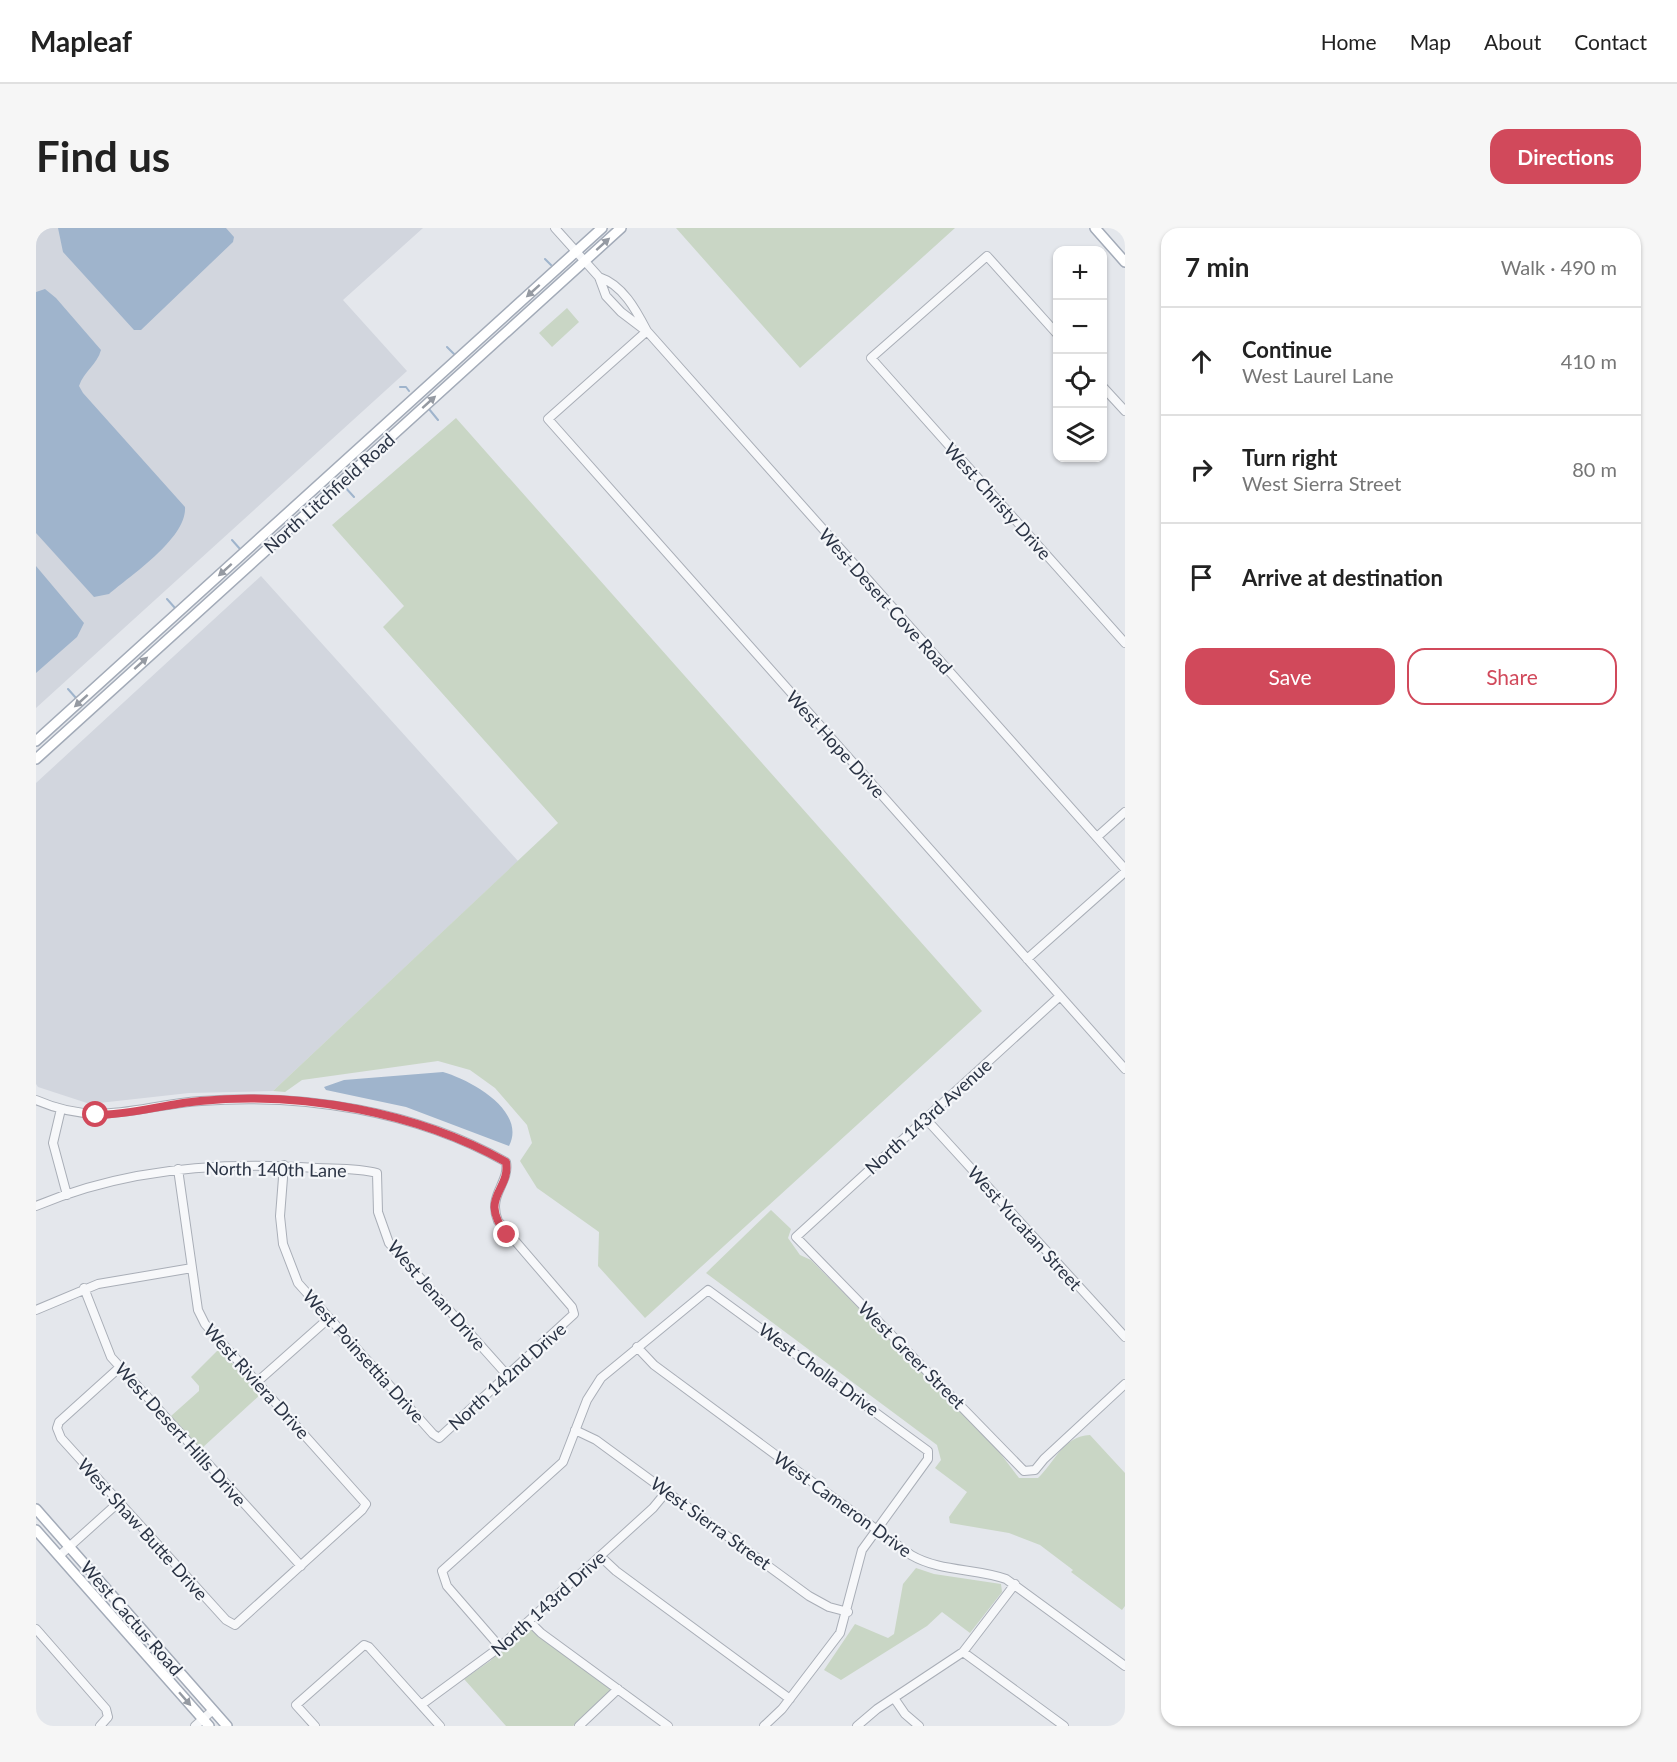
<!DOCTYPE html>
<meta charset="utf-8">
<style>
:root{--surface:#fff;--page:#f6f6f6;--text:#222;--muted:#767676;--line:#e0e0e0;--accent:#d1495b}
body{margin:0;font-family:Lato,sans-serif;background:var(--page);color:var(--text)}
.controls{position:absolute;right:18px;top:18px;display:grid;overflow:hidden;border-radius:12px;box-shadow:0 2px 4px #0004}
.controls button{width:54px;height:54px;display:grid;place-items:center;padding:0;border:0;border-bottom:2px solid var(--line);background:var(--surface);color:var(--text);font:30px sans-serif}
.stop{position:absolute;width:18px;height:18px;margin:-14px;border:4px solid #d1495b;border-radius:50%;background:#fff}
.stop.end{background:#d1495b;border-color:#fff;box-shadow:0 2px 6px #0008}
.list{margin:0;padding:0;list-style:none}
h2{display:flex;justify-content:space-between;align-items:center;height:78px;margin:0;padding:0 24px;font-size:26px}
h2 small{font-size:20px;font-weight:400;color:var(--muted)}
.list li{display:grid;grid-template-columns:39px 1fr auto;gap:18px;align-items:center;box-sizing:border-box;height:108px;padding:0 24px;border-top:2px solid var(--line)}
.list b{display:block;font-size:22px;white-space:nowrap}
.list p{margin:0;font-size:20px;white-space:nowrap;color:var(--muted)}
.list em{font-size:20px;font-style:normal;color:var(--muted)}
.actions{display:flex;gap:12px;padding:18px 24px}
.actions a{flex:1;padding:14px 0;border:2px solid var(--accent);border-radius:18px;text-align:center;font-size:21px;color:var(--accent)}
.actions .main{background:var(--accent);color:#fff}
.icon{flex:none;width:33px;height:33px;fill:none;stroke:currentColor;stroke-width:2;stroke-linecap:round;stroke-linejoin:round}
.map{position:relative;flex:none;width:1089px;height:1498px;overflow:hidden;border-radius:18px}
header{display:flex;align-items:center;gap:36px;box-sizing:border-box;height:84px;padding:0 30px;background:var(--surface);border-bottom:2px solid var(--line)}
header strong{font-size:28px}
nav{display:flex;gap:33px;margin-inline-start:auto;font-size:21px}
.intro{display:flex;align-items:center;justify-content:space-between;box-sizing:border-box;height:144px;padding:0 36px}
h1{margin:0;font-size:42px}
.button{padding:15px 27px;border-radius:18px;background:var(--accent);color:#fff;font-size:21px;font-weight:700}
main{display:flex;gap:36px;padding:0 36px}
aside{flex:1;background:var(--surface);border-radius:18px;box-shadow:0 2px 4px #0004}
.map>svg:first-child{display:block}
.built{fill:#d2d6de}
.green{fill:#c9d6c5}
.water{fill:#9fb4cc}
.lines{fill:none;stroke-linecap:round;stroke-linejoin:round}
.stream{stroke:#9fb4cc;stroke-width:2}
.minor-casing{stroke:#a9aeb7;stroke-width:10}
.major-casing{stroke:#a3abb8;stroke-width:12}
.minor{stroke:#f7f8fa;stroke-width:8}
.major{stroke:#fff;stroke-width:9}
.oneway{fill:#959aa2}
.route{stroke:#d1495b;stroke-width:8}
.labels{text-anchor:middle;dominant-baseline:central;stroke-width:4.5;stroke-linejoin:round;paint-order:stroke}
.street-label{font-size:18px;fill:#2b3445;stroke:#f4f6f9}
</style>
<header>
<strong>Mapleaf</strong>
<nav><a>Home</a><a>Map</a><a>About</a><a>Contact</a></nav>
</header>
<div class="intro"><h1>Find us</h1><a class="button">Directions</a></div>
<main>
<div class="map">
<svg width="1089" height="1498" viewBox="0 0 1089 1498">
<rect width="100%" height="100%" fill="#e4e7ec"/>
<path class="built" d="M 0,0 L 387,0 L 307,72 L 371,143 L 0,480 Z
M 225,348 L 482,633 L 237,863 L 153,865 L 54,876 L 2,859 L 0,856 L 0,555 Z"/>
<path class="green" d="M 640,0 L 919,0 L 764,140 Z
M 531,80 L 543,94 L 516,119 L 503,105 Z
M 420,190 L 946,783 L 609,1090 L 562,1038 L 563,1004 L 501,960 L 484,933 L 496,915 L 491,897 L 459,860 L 434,842 L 402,833 L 266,852 L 249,864 L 237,863 L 522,595 L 347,399 L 368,378 L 296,297 Z
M 735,982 L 755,1001 L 752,1010 L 764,1027 L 775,1032 L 958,1217 L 983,1250 L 1002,1250 C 1019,1234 1027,1208 1054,1207 L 1089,1245 L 1089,1378 L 1086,1382 L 1035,1344 L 1037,1342 L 1004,1317 L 973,1305 L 914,1295 L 913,1289 L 931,1264 L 899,1240 L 905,1232 L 901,1217 L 670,1045 Z
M 183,1121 L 225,1166 L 165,1221 L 135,1188 L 163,1163 L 163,1158 L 155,1149 Z
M 880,1340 L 898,1346 L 965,1356 L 966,1364 L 934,1405 L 906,1384 L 891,1398 L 805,1452 L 788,1442 L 819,1396 L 852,1410 L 858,1406 L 867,1356 Z
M 490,1400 L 496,1402 L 574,1459 L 575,1466 L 537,1498 L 470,1498 L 428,1451 L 454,1433 Z"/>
<path class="water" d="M 22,0 L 190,0 L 198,9 L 197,14 L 105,102 L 98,102 L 27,24 Z
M 9,61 L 20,70 L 65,122 C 61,137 48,143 43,158 L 47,165 L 149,279 C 151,310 95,347 73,366 L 58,369 L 0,305 L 0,64 Z
M 0,338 L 48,395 L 41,409 L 0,445 Z
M 407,844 C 435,852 491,883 473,918 L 370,879 L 290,862 L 288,859 L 308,852 Z"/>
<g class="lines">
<path class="stream" d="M 509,31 L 515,37
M 411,119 L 418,126
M 364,159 L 370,159 L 373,163
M 393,181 L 402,192
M 308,258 L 318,269
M 196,312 L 204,321
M 131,371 L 139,380
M 32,461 L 40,470"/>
<g class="minor-casing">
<path id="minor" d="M 519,0 L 563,49 L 570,68 L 585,84 L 610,103
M 563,49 C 587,57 600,82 611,103 L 1089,641
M 611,103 L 512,191 L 1089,841
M 1022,107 L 951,28 L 835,130 L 1089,415
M 1066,158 L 1089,183
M 1061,609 L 1089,584
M 991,731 L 1089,644
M 1024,768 L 760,1009 L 988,1243 L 999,1242 L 1008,1231 L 1089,1156
M 0,872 C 64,900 103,877 165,873 C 267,865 380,883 470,934 C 474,955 451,967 462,993 L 536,1079 L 538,1086 L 403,1210 L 397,1206 L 262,1055 L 247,1016 L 244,988 L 248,937
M 25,881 L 17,915 L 31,967
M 890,891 L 1089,1109
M 0,978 C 89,940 186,933 281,940 C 300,941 322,940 341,945 L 342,984 L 353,1015 L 472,1148
M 48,1060 L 75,1129 L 265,1338
M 0,1082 L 62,1056 L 156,1040
M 601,1119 L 618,1137 L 875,1327 C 904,1344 939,1340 970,1351 L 1089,1438
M 84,1139 L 23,1194 L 21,1200 L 25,1210 L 190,1392 L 199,1397 L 326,1282 L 330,1276 L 169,1096 L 162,1082 L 142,941
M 221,1154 L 292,1091
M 539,1202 L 560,1212 L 773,1368 L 793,1379 L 812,1384
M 23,1328 L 83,1274
M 564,1328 L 580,1343 L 754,1471
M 493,1393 L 505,1405 L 632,1498
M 0,1401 L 70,1481 L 72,1489 L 64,1498
M 464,1419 L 411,1358 L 406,1343 L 527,1234 L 551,1172 L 565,1150 L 672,1062 L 892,1223 L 892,1231 L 826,1322 L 804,1405 L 746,1481 L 728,1498
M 927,1424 L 1028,1498
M 858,1470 L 869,1486 L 883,1498
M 385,1477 L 464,1419 L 617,1280 L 631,1263
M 159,1498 L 177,1482
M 279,1498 L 260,1477 L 328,1417 L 333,1419 L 404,1498
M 543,1498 L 582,1461
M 821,1498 L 841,1481 L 927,1424 L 979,1356"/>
</g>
<g class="major-casing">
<path id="major" d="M 1059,0 L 1089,34
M 0,513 L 566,0
M 0,531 L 585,0
M 0,1281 L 191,1498
M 0,1302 L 173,1498"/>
</g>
<use href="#minor" class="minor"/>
<use href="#major" class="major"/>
</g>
<defs><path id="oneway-solid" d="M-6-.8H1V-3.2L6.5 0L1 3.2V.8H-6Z" transform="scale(1.5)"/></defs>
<g class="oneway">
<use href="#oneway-solid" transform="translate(567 16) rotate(-42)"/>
<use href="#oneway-solid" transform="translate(497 63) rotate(138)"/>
<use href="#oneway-solid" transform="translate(393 174) rotate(-42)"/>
<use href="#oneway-solid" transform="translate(189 342) rotate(138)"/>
<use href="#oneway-solid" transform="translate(105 435) rotate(-42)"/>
<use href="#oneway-solid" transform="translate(45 473) rotate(138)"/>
<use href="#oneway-solid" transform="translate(149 1471) rotate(49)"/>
</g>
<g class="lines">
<path class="route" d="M 60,887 C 95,887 129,876 164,873 C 265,863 381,884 470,934 C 475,963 441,969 471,1007"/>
</g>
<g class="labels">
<g class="street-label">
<text transform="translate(293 265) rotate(-42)">North Litchfield Road</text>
<text transform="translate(962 273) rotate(48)">West Christy Drive</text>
<text transform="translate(850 373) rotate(48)">West Desert Cove Road</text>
<text transform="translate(800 516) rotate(48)">West Hope Drive</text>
<text transform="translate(892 888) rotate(-42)">North 143rd Avenue</text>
<text transform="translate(240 941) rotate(1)">North 140th Lane</text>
<text transform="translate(989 1000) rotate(48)">West Yucatan Street</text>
<text transform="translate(401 1067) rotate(49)">West Jenan Drive</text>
<text transform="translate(876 1127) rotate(45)">West Greer Street</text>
<text transform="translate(328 1128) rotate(48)">West Poinsettia Drive</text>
<text transform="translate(783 1141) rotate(36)">West Cholla Drive</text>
<text transform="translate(471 1148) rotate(-42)">North 142nd Drive</text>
<text transform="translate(221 1153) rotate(48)">West Riviera Drive</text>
<text transform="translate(145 1206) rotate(48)">West Desert Hills Drive</text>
<text transform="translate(807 1276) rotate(36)">West Cameron Drive</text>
<text transform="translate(675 1295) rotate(36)">West Sierra Street</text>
<text transform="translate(107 1301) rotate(48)">West Shaw Butte Drive</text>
<text transform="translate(512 1375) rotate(-42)">North 143rd Drive</text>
<text transform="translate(96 1390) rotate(49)">West Cactus Road</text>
</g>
</g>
</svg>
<div class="controls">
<button>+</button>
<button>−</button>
<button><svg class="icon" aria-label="locate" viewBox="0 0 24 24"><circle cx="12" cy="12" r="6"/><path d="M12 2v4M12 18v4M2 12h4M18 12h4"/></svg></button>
<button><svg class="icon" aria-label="layers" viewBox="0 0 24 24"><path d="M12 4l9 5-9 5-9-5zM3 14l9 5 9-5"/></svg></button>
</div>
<div class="stop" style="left:60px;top:887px"></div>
<div class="stop end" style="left:471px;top:1007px"></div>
</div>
<aside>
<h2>7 min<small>Walk · 490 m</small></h2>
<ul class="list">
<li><svg class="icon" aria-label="ahead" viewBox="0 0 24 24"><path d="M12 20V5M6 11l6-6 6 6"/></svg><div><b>Continue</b><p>West Laurel Lane</p></div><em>410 m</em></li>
<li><svg class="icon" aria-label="right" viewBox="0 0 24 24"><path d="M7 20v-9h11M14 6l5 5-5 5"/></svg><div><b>Turn right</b><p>West Sierra Street</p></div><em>80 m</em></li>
<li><svg class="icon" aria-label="arrive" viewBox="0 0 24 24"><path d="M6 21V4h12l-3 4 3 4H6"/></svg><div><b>Arrive at destination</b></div></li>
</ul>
<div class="actions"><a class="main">Save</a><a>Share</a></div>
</aside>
</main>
